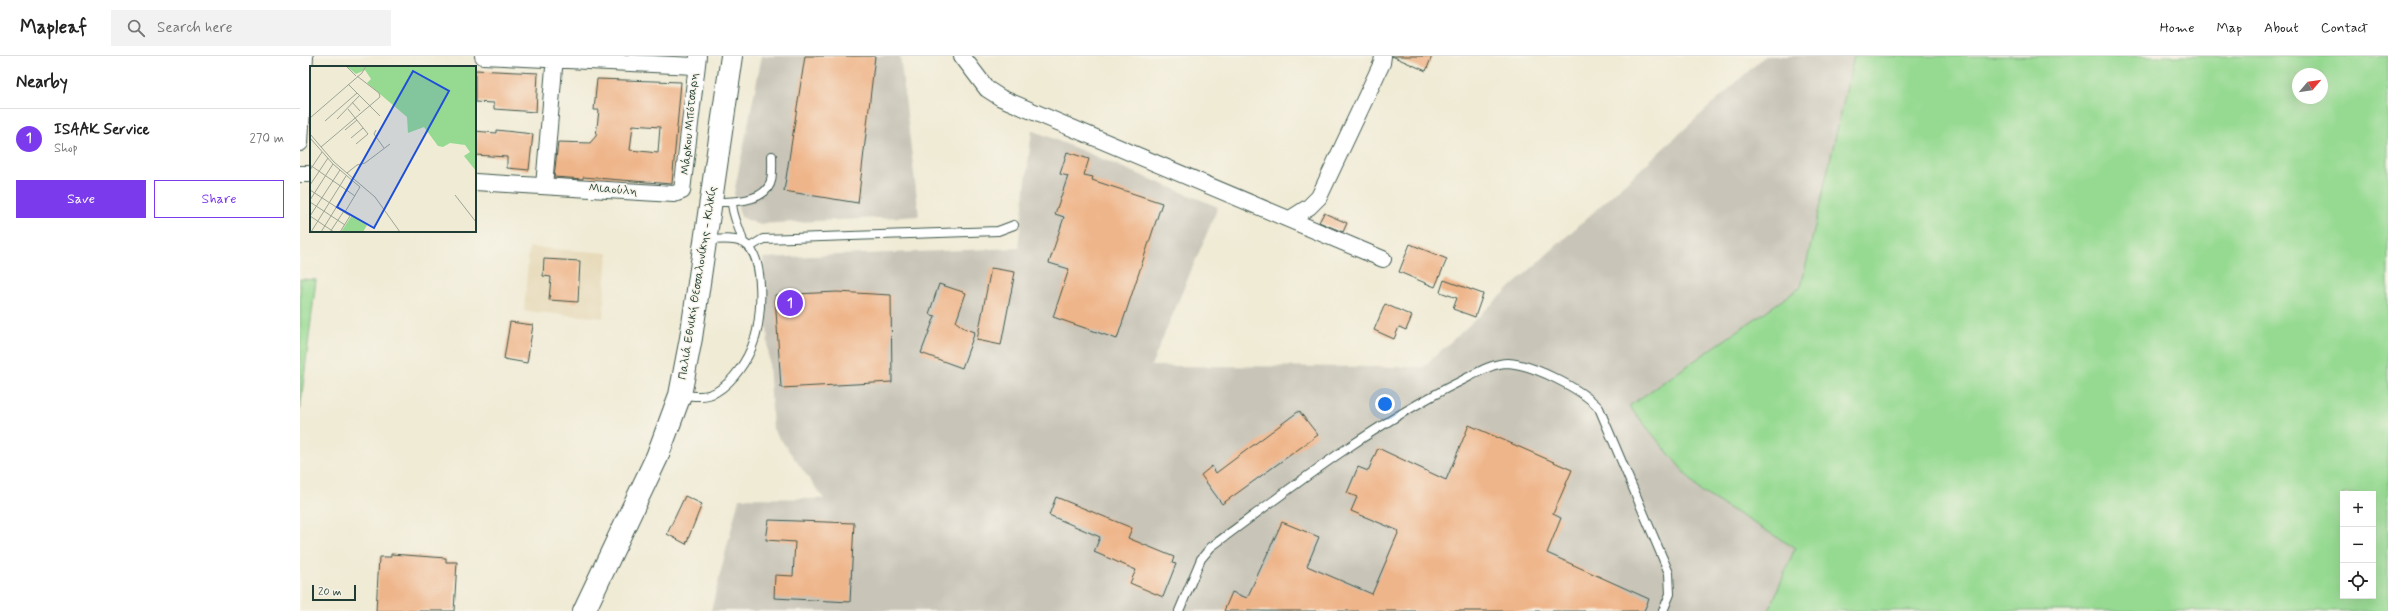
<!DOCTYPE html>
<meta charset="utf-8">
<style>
:root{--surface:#fff;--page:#f2f2f2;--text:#222;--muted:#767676;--line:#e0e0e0;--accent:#7c3aed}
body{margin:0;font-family:Mynerve,sans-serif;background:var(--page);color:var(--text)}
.controls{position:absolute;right:12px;bottom:12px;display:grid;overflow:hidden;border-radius:0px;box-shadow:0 4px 16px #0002}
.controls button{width:36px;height:36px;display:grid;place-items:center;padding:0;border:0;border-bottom:1px solid var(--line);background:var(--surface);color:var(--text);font:20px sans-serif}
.compass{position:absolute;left:1992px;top:12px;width:36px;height:36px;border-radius:50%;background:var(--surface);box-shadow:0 4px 16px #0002;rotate:61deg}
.scale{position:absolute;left:12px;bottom:10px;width:44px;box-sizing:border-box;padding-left:4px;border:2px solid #1f3d34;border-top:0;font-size:11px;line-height:14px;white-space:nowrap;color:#1f3d34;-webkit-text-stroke:3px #f7f3e8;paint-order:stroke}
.you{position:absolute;left:1085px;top:348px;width:14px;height:14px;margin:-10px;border:3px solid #fff;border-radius:50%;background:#1a73e8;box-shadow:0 0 0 6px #1a73e833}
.badge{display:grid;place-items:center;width:26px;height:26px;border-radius:50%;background:var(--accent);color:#fff;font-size:13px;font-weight:700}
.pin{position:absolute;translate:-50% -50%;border:2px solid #fff;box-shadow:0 1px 4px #0006}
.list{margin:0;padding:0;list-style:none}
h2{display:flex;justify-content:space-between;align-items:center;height:52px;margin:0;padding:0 16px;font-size:17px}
h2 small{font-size:13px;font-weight:400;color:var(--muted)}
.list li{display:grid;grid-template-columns:26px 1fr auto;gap:12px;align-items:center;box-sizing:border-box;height:60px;padding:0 16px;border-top:1px solid var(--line)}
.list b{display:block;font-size:15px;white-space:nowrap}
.list p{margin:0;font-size:13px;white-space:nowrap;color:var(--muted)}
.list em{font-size:13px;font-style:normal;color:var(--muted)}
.actions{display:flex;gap:8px;padding:12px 16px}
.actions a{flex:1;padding:9px 0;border:1px solid var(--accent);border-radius:0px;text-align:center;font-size:14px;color:var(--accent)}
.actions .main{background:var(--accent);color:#fff}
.icon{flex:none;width:22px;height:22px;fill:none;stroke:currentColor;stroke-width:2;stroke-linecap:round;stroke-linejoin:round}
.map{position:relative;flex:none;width:2088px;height:555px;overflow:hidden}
header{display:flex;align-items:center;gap:24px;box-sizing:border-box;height:56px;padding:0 20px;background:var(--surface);border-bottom:1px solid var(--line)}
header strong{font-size:19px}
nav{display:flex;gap:22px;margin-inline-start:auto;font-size:14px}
.search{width:280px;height:36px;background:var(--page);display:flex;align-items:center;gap:10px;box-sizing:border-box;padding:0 14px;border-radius:0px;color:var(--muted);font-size:15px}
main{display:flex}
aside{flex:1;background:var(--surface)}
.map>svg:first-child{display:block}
.built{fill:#e7daba}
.industrial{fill:#c8c4b8;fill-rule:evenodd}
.green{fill:#96da92;stroke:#5a8c63;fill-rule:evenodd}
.building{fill:#efb58a;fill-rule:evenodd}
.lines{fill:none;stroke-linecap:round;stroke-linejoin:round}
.service-casing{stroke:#3e574c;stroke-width:10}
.minor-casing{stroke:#3e574c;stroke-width:18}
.secondary-casing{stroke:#3e574c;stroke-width:24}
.service{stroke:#fff;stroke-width:8}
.minor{stroke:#fff;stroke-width:16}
.secondary{stroke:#fff;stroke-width:22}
.labels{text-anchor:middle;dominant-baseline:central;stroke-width:3;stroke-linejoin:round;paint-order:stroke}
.street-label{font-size:12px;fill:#1f3d34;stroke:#f7f3e8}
.inset-road{fill:none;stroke:#9ca595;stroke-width:1}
.view{fill:#1d4ed8;fill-opacity:0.15;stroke:#1d4ed8;stroke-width:2}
.inset-edge{fill:none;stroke:#1f3d34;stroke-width:2}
</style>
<header>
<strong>Mapleaf</strong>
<div class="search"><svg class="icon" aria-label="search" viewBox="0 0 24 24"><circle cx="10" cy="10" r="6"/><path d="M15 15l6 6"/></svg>Search here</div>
<nav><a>Home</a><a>Map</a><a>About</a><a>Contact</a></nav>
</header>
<main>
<aside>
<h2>Nearby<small></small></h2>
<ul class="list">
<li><span class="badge">1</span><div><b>ISAAK Service</b><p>Shop</p></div><em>270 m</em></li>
</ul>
<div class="actions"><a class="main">Save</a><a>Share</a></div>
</aside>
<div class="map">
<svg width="2088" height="555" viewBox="0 0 2088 555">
<rect width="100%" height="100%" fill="#f7f3e8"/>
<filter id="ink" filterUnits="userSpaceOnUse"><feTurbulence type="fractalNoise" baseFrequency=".025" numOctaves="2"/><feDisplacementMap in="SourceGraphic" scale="8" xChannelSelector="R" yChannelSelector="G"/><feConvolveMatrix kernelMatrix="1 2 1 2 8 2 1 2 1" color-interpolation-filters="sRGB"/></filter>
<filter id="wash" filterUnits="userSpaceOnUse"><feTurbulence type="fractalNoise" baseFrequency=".012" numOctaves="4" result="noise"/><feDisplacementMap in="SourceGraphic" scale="16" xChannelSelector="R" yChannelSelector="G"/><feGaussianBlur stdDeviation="0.9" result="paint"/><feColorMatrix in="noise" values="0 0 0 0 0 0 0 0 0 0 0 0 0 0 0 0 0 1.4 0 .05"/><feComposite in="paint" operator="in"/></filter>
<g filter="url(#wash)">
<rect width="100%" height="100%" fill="#f0ebd5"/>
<path class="built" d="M 229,191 L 308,197 L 303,262 L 224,255 Z"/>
<path class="industrial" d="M 462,0 L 600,0 L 619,160 L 457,168 L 441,161 L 434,137 Z
M 1465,0 L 2088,0 L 2088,555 L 411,555 L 439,442 L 524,443 L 473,373 L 463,202 L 718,192 L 732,74 L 918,151 L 851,310 L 1123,311 ZM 1998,18 L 2022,18 L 2022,42 L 1998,42 ZM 2043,438 L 2073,438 L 2073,540 L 2043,540 Z"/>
<path class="green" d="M 1554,0 L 2088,0 L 2088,555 L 1469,555 L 1495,492 L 1400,435 L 1329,350 L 1501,231 ZM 1998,18 L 2022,18 L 2022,42 L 1998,42 ZM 2043,438 L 2073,438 L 2073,540 L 2043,540 Z
M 0,223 L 16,224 L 0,354 Z"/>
<g id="blocks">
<path class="building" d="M 505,0 L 575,0 L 558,147 L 484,135 Z
M 1092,0 L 1132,0 L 1126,15 Z
M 175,14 L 238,17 L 236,56 L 194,53 L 194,47 L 175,46 Z
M 297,23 L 381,26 L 372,128 L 283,121 L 283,123 L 254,121 L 258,86 L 290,87 L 296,80 L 299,54 L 294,54 ZM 333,69 L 360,71 L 358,97 L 330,94 Z
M 196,74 L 233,78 L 229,114 L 207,112 L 207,101 L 175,99 L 175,75 L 196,77 Z
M 767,96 L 789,103 L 784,119 L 793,121 L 792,124 L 862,147 L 817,283 L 753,261 L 769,213 L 749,207 L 764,161 L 755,158 L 768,120 L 760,118 Z
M 1024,157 L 1047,167 L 1043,176 L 1019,166 Z
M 1110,188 L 1147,203 L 1135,231 L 1099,216 Z
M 244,203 L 280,205 L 278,246 L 249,244 L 251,221 L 243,220 Z
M 691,212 L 715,216 L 701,289 L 677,284 Z
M 1144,224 L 1183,238 L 1175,261 L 1153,253 L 1157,242 L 1140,236 Z
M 639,228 L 666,237 L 656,266 L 664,272 L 675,276 L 662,312 L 621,297 L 635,260 L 629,258 Z
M 537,236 L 591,239 L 592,326 L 481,332 L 475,239 Z
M 1085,248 L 1112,260 L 1106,274 L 1099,271 L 1094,283 L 1074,274 Z
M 210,266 L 233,269 L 227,307 L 204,303 Z
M 999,355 L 1018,379 L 922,448 L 901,419 L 912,410 L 916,417 Z
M 1169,369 L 1272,414 L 1253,458 L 1261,462 L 1247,497 L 1349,543 L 1344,555 L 924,555 L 932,536 L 947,542 L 982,466 L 1019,481 L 1007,510 L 1072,538 L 1099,475 L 1051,455 L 1057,441 L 1047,437 L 1058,411 L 1068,415 L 1078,392 L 1146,424 Z
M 385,440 L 402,448 L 386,488 L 367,478 Z
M 756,441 L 832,472 L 828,482 L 874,501 L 872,507 L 876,508 L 863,541 L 830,527 L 836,514 L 794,496 L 800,481 L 749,459 Z
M 469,464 L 554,467 L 550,546 L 474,542 L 475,519 L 493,520 L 495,486 L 466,484 Z
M 91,498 L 146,502 L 146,506 L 157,506 L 154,555 L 76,555 L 79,501 L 91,501 Z"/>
</g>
</g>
<g filter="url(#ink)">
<use href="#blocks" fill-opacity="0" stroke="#3e574c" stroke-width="1"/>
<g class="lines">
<g class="service-casing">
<path id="service" d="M 411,146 C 428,146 462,147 470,128 C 473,121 472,108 472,100
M 432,146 C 432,160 440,172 443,186
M 450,191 L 463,183 L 698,175 L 714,169
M 380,339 C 392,340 406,342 416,336 C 433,326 448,304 454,285 C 462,264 466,199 444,187 C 434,181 418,184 407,184
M 879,555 L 901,503 L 911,491 C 992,431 1070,370 1161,325 C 1175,318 1192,307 1208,307 C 1234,309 1282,333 1299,352 L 1369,517 L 1370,538 L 1363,555"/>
</g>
<g class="minor-casing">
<path id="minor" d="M 183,0 L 395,10
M 662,0 L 687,33 L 701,42 L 1083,203
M 0,87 L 5,0
M 0,118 L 11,118
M 175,126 L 374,138 L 382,135 L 398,0
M 244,130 L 255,0
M 990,163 L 1009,151 L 1019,141 L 1082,7 L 1083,0"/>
</g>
<g class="secondary-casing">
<path id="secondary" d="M 284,555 L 357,401 L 380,339 L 391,282 L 432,0"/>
</g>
<use href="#service" class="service"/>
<use href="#minor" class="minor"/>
<use href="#secondary" class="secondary"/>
</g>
</g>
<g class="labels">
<g class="street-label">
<text transform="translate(390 68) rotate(-85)">Μάρκου Μπότσαρη</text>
<text transform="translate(313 134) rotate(4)">Μιαούλη</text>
<text transform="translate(398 227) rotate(-81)">Παλιά Εθνική Θεσσαλονίκης - Κιλκίς</text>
</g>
</g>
<g transform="translate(10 10)">
<rect width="166" height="166" fill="#f0ebd5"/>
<path d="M 36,0 L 166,0 L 166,105 L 154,90 L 160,86 L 155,79 L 140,77 L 133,81 L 128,80 L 114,61 L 98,67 L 97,51 L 57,17 L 61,13 L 55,4 L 46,8 ZM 42,149 L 57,159 L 53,166 L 31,166 Z" fill="#96da92"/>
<path class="inset-road" d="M 36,0 L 46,10M 38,18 L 70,50M 42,36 L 50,45M 38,43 L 58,68 L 46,78M 0,52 L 52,7 L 56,0M 27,53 L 50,29M 15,55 L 47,27M 35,64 L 47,54M 66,64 L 64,68 L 74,82M 0,68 L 24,96 L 65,131 L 90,166M 0,72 L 23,98 L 50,121 L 35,146M 41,72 L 53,62M 11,81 L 70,31 L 69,27 L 47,10M 0,99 L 45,130M 0,104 L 12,86M 37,107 L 47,99 L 55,97 L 80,78M 0,119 L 18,92M 0,124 L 40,150 L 30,166M 145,129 L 166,156M 0,134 L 23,98M 0,136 L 35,159M 0,150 L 30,104M 0,150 L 24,166M 1,166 L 36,110M 11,166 L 42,116M 20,166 L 34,145"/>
<path class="view" d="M 103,5 L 139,25 L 64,162 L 27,141 Z"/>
<rect width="166" height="166" class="inset-edge"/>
</g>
</svg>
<div class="controls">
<button>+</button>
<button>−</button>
<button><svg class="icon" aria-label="locate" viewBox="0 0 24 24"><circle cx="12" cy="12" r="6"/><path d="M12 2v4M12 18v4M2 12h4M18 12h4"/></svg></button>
</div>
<svg class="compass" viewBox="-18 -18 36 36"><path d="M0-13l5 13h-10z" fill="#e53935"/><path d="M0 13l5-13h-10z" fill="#767676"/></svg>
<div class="scale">20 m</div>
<div class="you"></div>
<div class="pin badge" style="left:490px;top:247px">1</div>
</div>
</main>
